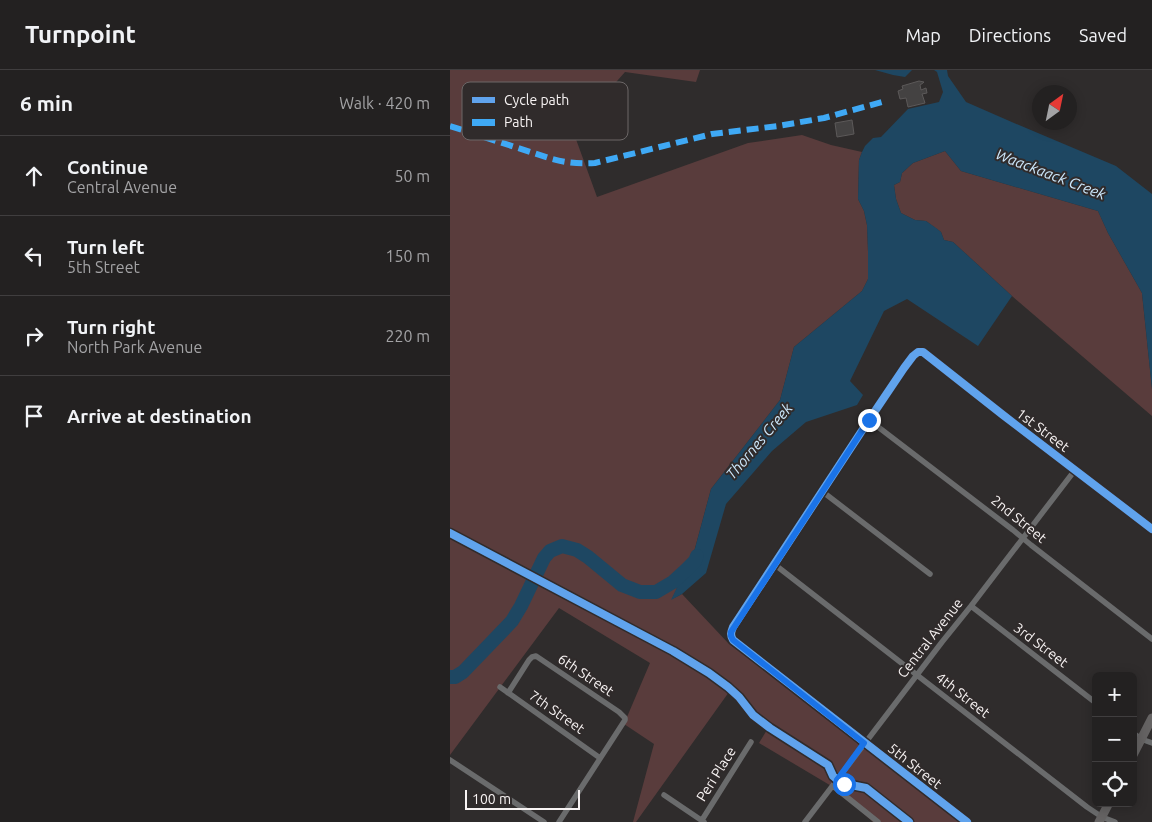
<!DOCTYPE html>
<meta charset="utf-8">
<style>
:root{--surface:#232121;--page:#2f2e2e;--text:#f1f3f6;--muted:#a3a3a5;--line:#403e3f}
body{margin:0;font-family:Ubuntu,sans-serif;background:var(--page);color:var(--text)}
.controls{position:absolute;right:15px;bottom:15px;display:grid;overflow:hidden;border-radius:8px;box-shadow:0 2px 12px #0003}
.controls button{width:45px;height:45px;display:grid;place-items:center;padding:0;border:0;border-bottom:1px solid var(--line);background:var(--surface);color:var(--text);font:25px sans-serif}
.compass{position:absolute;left:582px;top:15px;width:45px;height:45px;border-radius:50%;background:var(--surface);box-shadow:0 2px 12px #0003;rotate:33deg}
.scale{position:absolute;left:15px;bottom:12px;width:115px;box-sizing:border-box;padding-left:5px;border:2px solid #f7f3f3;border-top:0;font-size:14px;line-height:18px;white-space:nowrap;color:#f7f3f3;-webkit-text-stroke:4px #302b2b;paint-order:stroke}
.stop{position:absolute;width:15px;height:15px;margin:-11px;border:4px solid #1a73e8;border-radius:50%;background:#fff}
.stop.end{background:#1a73e8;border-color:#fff;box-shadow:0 1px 5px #0008}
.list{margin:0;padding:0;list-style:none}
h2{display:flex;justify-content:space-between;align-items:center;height:65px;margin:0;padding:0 20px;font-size:21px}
h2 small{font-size:16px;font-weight:400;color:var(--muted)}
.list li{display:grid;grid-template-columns:32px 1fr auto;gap:15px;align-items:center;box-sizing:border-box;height:80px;padding:0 20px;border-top:1px solid var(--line)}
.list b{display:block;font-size:19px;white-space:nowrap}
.list p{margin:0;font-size:16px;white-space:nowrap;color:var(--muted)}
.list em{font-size:16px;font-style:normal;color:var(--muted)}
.icon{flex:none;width:28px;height:28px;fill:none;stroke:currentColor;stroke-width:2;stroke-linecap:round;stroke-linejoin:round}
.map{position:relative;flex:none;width:702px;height:752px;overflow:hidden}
header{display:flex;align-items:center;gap:30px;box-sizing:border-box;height:70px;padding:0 25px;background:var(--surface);border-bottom:1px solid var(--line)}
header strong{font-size:24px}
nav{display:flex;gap:28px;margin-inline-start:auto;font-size:18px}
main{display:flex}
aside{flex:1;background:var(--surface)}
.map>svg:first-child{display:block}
.green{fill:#593c3c}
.water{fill:#1e4762}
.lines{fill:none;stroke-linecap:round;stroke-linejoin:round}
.river{stroke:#1e4762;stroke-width:14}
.building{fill:#444242;stroke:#5c5959}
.street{stroke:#6a6b6c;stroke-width:5.5}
.secondary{stroke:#656363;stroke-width:9}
.quiet{stroke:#3fa9f5;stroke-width:6;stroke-dasharray:12 6;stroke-linecap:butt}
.cycleway-casing{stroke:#302b2b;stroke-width:11}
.cycleway{stroke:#60a3ed;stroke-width:8}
.route{stroke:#1a73e8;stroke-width:6}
.labels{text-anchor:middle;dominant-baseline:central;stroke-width:4;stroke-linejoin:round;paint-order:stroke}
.street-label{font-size:14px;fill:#f7f3f3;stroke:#302b2b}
.water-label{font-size:15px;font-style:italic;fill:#cde9fd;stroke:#302b2b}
.key{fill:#302b2b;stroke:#6c6767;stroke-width:1}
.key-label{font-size:14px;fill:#f7f3f3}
</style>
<header>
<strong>Turnpoint</strong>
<nav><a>Map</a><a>Directions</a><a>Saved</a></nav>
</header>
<main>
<aside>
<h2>6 min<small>Walk · 420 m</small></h2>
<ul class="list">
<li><svg class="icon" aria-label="ahead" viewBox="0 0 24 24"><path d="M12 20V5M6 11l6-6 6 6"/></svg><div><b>Continue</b><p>Central Avenue</p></div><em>50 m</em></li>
<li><svg class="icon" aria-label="left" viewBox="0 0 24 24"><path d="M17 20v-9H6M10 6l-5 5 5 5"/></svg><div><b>Turn left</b><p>5th Street</p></div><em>150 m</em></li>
<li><svg class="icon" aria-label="right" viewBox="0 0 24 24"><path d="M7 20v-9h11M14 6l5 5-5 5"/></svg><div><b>Turn right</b><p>North Park Avenue</p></div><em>220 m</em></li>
<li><svg class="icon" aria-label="arrive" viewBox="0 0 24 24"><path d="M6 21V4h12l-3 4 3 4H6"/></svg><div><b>Arrive at destination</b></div></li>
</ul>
</aside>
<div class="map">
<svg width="702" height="752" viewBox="0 0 702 752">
<rect width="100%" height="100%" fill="#2f2c2c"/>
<path class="green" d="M 0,0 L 250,0 L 246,12 L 175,2 L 123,61 L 147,127 L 298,73 L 352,65 L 381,75 L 412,82 L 409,90 L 408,129 L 414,141 L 417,155 L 418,181 L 418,209 L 412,221 L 344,277 L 330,330 L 261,419 L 244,482 L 222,529 L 232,524 L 279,574 L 516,752 L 423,752 L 383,717 L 309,673 L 320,655 L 279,622 L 186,752 L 183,752 L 204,674 L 174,654 L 200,593 L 109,538 L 0,685 Z
M 495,81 L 511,101 L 648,141 L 658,163 L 692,223 L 702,319 L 702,346 L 562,226 L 503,172 L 494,170 L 491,162 L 476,151 L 465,150 L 451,143 L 446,129 L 444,115 L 450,112 L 452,103 L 463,93 Z"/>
<path class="water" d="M 425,0 L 462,0 L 455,7 L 443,5 Z
M 484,0 L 497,0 L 498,6 L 516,32 L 564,53 L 666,96 L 702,124 L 702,319 L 692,223 L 658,163 L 648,141 L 511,101 L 495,81 L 463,93 L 452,103 L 450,112 L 444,115 L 446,129 L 451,143 L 465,150 L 476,151 L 486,158 L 491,162 L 494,170 L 503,172 L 562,226 L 528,276 L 457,229 L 434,241 L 400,311 L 413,325 L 407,335 L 356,352 L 322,381 L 276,434 L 256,503 L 232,524 L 221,530 L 244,482 L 261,419 L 330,330 L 344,277 L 412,221 L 418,209 L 418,181 L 417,155 L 414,141 L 408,129 L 409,90 L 412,82 L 415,76 L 423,68 L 431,67 L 458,39 L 489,32 L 493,22 L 487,2 Z"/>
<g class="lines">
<path class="river" d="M 0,607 L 5,607 L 13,602 L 62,551 L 71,536 L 94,488 L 100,481 L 112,476 L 127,480 L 138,487 L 172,515 L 190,522 L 206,522 L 223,512 L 235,501 L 245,491 L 247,486"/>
</g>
<path class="building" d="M 469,11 L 474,12 L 473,13 L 470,15 L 471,20 L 476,18 L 477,23 L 472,24 L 475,33 L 458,37 L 456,28 L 450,29 L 448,21 L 453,19 L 452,16 Z
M 402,50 L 404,64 L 387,67 L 385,53 Z"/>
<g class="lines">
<path class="street" d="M 419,350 L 563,460 L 581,475 L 702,569
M 373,422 L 480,504
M 324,494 L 637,737 L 652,747 L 665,752
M 521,536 L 646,633
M 50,617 L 150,688
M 58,623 L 79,590 L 82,587 L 86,586 L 169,642 L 175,648 L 175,650 L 109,752
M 683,663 L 691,669 L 702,673
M 0,690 L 94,752
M 383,716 L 428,752
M 214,725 L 254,752
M 252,750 L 301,672
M 355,752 L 492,572 L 521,536 L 625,400
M 517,752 L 283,570 C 280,565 281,562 283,557 L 419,350 L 454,298 L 463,286 L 468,282 L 473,282 L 553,345 L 702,459"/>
<path class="secondary" d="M 683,685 L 702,648
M 649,752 L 659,733"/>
<path class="quiet" d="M 0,56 L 102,89 C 117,93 130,94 145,93 L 262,64 L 328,56 L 374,48 L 432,32"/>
<g class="cycleway-casing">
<path id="cycleway" d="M 0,463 L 187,562 L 223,581 L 259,603 L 278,617 L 289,627 L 303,645 L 320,658 L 378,695 L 383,706 L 391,713 L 416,718 L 459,752
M 517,752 L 283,570 C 280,565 281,562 283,557 L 419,350 L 454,298 L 463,286 L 468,282 L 473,282 L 553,345 L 702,459"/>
</g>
<use href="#cycleway" class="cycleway"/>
</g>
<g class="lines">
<path class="route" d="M 394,714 L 387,710 L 414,673 L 283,570 L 281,566 L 281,562 L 419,350"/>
</g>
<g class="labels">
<g class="street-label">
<text transform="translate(593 360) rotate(37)">1st Street</text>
<text transform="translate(569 449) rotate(39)">2nd Street</text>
<text transform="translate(480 568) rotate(-52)">Central Avenue</text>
<text transform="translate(591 575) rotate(37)">3rd Street</text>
<text transform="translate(136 605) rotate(34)">6th Street</text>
<text transform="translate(513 625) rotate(38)">4th Street</text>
<text transform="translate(107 642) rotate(35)">7th Street</text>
<text transform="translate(465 696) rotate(38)">5th Street</text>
<text transform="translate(266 704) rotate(-58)">Peri Place</text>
</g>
<g class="water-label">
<text transform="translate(601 104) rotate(21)">Waackaack Creek</text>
<text transform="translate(309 371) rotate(-50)">Thornes Creek</text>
</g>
</g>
<rect x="12" y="12" width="166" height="58" rx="8" class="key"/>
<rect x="22" y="27" width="23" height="6" fill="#60a3ed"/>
<rect x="22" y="49" width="23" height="7" fill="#3fa9f5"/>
<g class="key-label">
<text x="54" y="35">Cycle path</text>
<text x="54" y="57">Path</text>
</g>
</svg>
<div class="controls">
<button>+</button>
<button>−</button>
<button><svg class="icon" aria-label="locate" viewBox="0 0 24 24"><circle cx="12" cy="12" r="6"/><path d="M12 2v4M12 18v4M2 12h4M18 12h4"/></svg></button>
</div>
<svg class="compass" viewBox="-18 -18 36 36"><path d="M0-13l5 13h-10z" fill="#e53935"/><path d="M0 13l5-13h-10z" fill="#a3a3a5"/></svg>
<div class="scale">100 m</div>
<div class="stop" style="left:394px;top:714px"></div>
<div class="stop end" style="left:419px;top:350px"></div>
</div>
</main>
